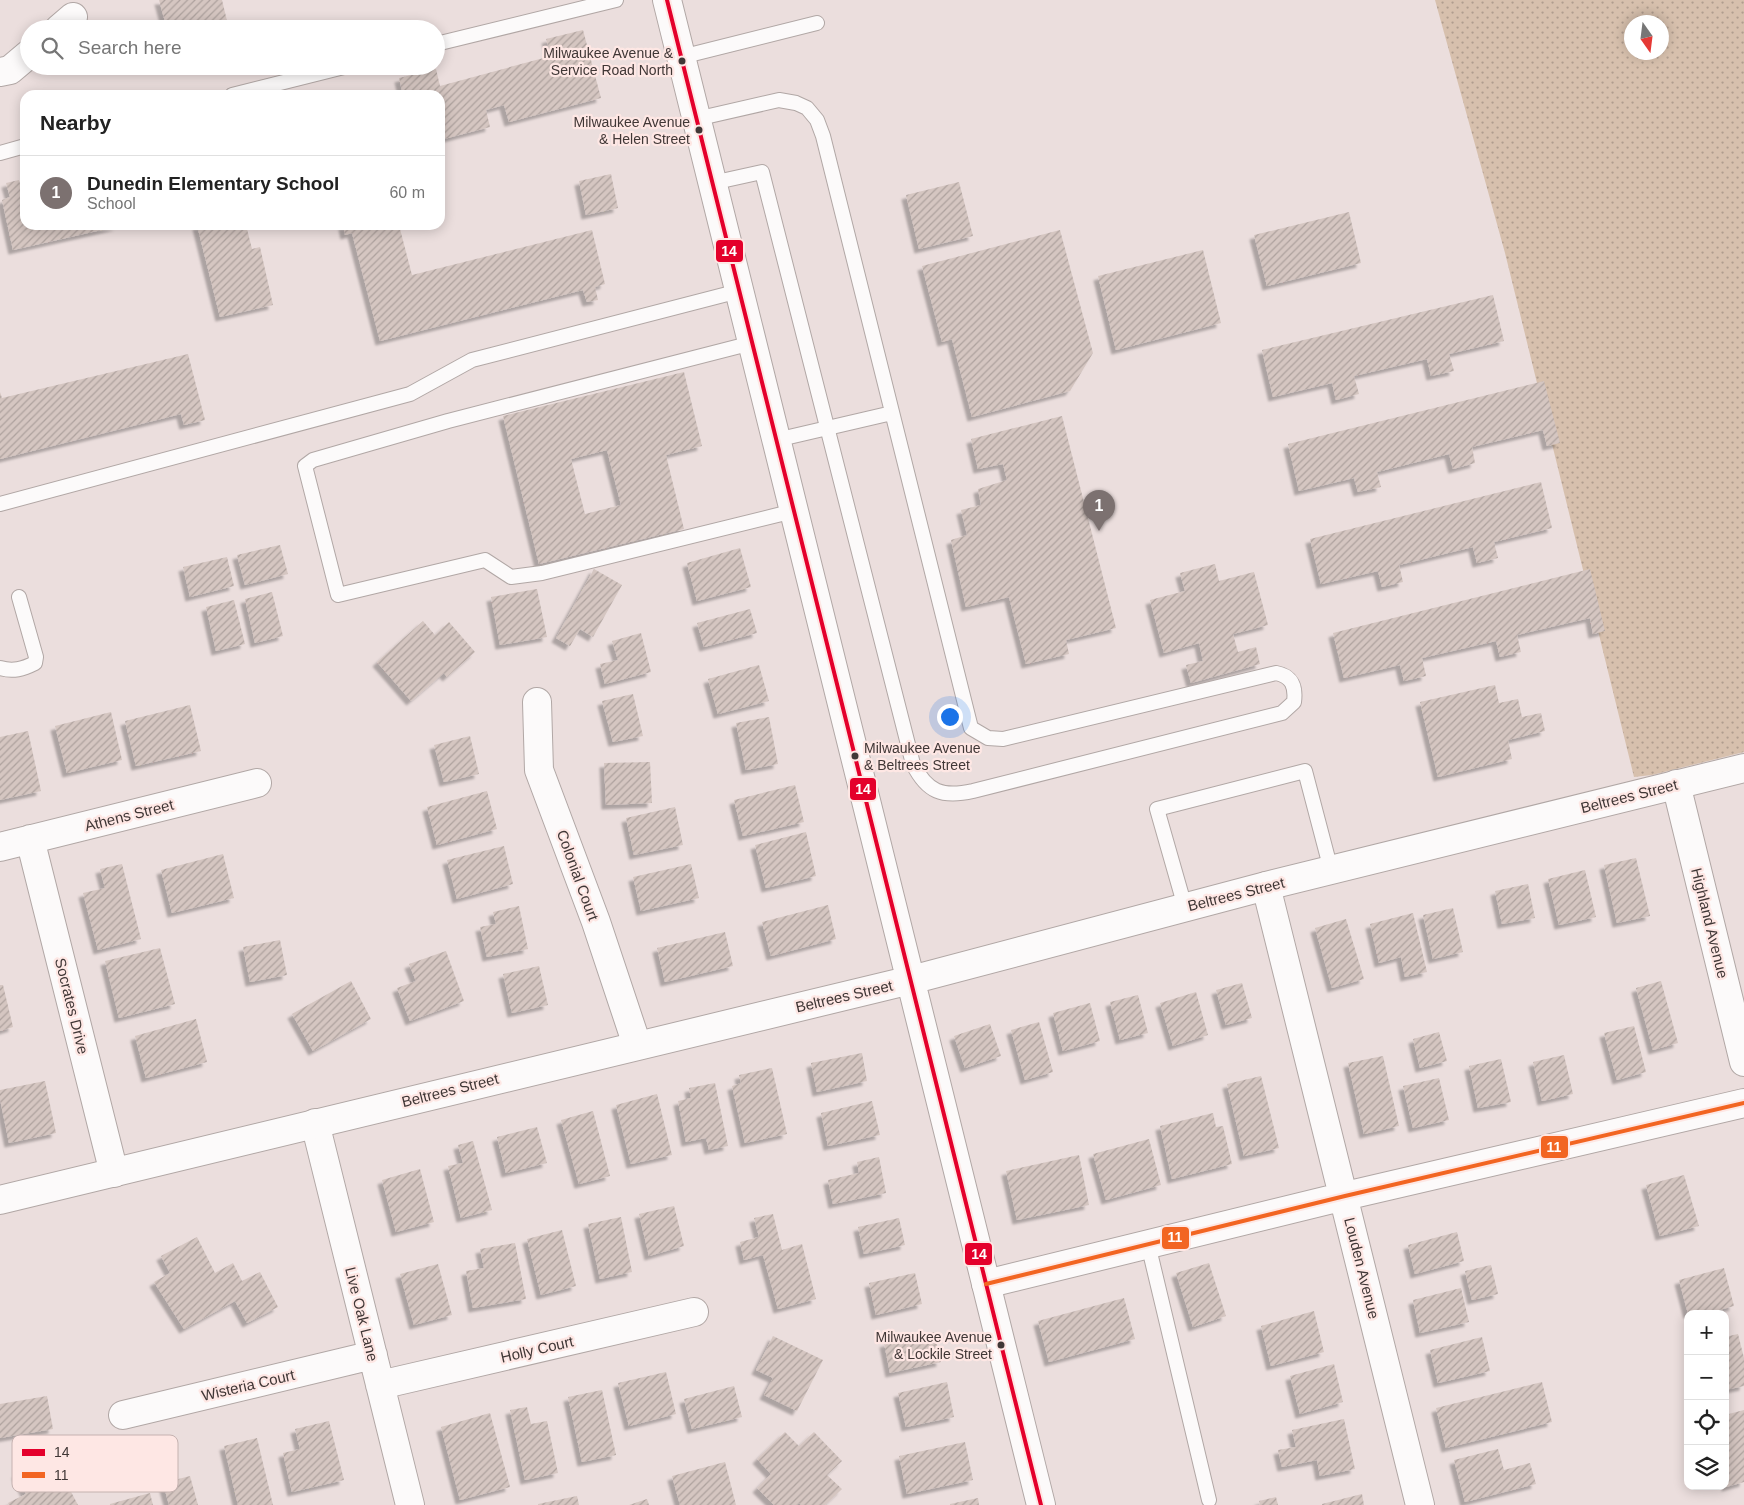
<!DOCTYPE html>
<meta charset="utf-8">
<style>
:root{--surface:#fff;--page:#f6f6f6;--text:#222;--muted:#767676;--line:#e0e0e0;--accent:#7c7170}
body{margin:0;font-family:Arial,sans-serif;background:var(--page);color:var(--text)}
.controls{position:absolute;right:15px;bottom:15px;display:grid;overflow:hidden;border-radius:10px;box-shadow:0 2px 12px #0003}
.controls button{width:45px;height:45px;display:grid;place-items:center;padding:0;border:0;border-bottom:1px solid var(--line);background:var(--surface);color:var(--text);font:25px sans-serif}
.compass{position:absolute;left:1624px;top:15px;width:45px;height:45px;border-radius:50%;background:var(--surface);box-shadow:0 2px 12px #0003;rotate:166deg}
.you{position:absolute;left:949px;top:716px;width:18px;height:18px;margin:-12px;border:4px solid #fff;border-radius:50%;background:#1a73e8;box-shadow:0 0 0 8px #1a73e833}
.badge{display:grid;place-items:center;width:32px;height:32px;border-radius:50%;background:var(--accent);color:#fff;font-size:16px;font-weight:700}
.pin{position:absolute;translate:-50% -41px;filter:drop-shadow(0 1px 2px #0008)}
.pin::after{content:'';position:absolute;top:26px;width:18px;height:15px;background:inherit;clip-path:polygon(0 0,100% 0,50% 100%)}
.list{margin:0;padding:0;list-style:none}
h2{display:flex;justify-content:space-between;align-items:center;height:65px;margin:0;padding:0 20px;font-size:21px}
h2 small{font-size:16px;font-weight:400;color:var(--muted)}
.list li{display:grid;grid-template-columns:32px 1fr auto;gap:15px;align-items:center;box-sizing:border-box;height:75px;padding:0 20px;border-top:1px solid var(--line)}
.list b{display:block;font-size:19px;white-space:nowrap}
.list p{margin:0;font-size:16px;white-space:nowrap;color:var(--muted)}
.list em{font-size:16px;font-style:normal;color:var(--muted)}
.icon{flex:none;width:28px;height:28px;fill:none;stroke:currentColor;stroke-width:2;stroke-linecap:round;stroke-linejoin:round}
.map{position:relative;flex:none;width:1744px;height:1505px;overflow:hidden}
.search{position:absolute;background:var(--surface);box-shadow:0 2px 12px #0003;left:20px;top:20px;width:425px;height:55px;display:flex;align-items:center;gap:12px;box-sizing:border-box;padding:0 18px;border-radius:28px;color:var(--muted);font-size:19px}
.panel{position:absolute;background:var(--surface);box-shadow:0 2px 12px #0003;left:20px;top:90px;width:425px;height:140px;border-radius:15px}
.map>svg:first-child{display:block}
.park{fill:url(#park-dots);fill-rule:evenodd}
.building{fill:url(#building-hatch);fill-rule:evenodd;filter:url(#shadow)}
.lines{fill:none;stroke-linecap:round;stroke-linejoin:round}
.service-casing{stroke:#b1a7a5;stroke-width:16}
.minor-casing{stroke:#b1a7a5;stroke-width:30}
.tertiary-casing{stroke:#b1a7a5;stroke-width:30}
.service{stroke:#fcfafa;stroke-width:14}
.minor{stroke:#fcfafa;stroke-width:28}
.tertiary{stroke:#fcfafa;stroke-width:28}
.bus-1-casing{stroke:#fee7e4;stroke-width:8}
.bus-2-casing{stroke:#fee7e4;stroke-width:8}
.bus-1{stroke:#e4002b;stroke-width:4}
.bus-2{stroke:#f26522;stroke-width:4}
.bus-dot{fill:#403736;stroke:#fee7e4;stroke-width:2}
.labels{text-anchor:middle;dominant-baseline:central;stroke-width:4.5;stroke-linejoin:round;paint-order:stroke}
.bus-label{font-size:14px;fill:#403736;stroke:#fee7e4;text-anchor:end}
.street-label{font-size:15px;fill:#403736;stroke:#fee7e4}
.key{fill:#fee7e4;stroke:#c5b2b0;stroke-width:1}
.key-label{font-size:14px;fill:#403736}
.line-badge{stroke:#fee7e4;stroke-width:2}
.badge-label{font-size:14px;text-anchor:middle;font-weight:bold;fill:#fff}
</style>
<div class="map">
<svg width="1744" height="1505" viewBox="0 0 1744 1505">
<defs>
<pattern id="park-dots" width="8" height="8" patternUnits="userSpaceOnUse" patternTransform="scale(1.25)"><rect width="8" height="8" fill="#d7c0ad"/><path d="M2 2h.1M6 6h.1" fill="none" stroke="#b09d8e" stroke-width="1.8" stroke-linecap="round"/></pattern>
<pattern id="building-hatch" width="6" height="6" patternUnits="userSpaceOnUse" patternTransform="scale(1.25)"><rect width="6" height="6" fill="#d5c6c1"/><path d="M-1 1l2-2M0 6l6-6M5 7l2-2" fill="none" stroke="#aea29e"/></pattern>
<filter id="shadow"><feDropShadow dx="-4.5" dy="4.5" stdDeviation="1" flood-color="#0004"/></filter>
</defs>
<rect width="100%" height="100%" fill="#ebdedd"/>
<path class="park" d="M 1435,0 L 1744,0 L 1744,752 L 1652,775 L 1634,777 L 1505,253 ZM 1632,22 L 1662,22 L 1662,52 L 1632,52 Z"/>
<path class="building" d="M 159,0 L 222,0 L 229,29 L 167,29 Z
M 583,30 L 601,98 L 509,122 L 504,105 L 486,110 L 490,127 L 440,140 L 440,95 L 403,95 L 399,78 L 436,69 L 440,86 L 551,56 L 546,39 Z
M 611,174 L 618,208 L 586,215 L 579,181 Z
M 19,180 L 22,191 L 25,190 L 25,225 L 119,226 L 13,250 L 2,200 L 10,197 L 6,183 Z
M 959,182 L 973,236 L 919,249 L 906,195 Z
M 1349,212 L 1361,263 L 1267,286 L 1254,235 Z
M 197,225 L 246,225 L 252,249 L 260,247 L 273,305 L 220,317 Z
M 343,225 L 399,225 L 412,275 L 592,230 L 605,284 L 595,287 L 598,300 L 587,302 L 583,290 L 380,341 L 352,233 L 345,235 Z
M 1060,230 L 1093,353 L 1070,391 L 972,417 L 952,339 L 942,342 L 922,266 Z
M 1203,250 L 1221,323 L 1116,350 L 1098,276 Z
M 1493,295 L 1504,341 L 1449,354 L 1454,371 L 1431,376 L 1427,359 L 1354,376 L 1359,394 L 1336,400 L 1332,383 L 1273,397 L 1262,350 Z
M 188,354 L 205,420 L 184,425 L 181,414 L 0,459 L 0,392 L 2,398 Z
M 684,372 L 702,446 L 666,455 L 684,529 L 539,564 L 503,416 ZM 607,450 L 621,505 L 585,514 L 571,459 Z
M 1544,381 L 1560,443 L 1547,446 L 1543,430 L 1472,447 L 1475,463 L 1453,469 L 1449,454 L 1377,472 L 1381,487 L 1358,492 L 1354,478 L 1299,491 L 1288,444 Z
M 1062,416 L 1116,628 L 1066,640 L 1069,654 L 1026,664 L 1009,597 L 966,607 L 951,540 L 967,535 L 961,510 L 981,505 L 978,489 L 1007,480 L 1003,464 L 978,469 L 971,439 Z
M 1541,482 L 1552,528 L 1494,542 L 1498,558 L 1477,563 L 1473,547 L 1399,565 L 1403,582 L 1382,587 L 1378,571 L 1321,584 L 1310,539 Z
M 280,545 L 288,574 L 245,585 L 237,555 Z
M 740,548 L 751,587 L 697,601 L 687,563 Z
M 227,557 L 234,586 L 190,597 L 183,567 Z
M 1215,564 L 1219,581 L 1254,572 L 1268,625 L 1233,634 L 1238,652 L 1256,647 L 1260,664 L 1191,683 L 1186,665 L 1203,661 L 1199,643 L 1164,653 L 1150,600 L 1185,591 L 1180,573 Z
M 594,569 L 622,585 L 593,637 L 580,629 L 570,646 L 556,638 Z
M 1590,569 L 1605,631 L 1593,634 L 1590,618 L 1517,635 L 1521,652 L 1500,657 L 1496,641 L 1422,658 L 1426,676 L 1404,681 L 1400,665 L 1344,678 L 1333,633 Z
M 537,589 L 547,637 L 500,645 L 491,597 Z
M 272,592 L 283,636 L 255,643 L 245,599 Z
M 234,600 L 245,644 L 216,651 L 206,607 Z
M 750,609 L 757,633 L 704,647 L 697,623 Z
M 423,621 L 435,635 L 449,622 L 475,652 L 447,677 L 444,673 L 411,701 L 377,662 Z
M 641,633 L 651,672 L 605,684 L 600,664 L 618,660 L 612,641 Z
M 759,665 L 769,701 L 718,714 L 708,679 Z
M 1495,685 L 1499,703 L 1518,699 L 1522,717 L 1541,713 L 1545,731 L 1508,740 L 1512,759 L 1438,777 L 1420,702 Z
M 633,694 L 643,736 L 613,742 L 602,701 Z
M 190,705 L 201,751 L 136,766 L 125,721 Z
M 111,712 L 122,760 L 67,773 L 55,726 Z
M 769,717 L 778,764 L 746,770 L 736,723 Z
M 28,731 L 41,791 L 0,800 L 0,737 Z
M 470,736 L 479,774 L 444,782 L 434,745 Z
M 650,762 L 652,803 L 606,805 L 604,763 Z
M 795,785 L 804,822 L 743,836 L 734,800 Z
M 487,791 L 497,829 L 437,845 L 427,807 Z
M 675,807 L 683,845 L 634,855 L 626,818 Z
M 806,832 L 816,876 L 766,888 L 755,845 Z
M 504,846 L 513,884 L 457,899 L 447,860 Z
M 223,854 L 234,898 L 172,913 L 161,870 Z
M 1636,858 L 1650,916 L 1617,923 L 1604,865 Z
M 122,864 L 141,939 L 98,950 L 83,893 L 105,888 L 100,869 Z
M 691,864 L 699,898 L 641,911 L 633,877 Z
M 1585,870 L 1596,917 L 1559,925 L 1548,879 Z
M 1528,884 L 1535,918 L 1502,924 L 1495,891 Z
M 828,905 L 836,939 L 771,956 L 762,922 Z
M 519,906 L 528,949 L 487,957 L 480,927 L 496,924 L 493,912 Z
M 1453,908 L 1463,952 L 1433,959 L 1423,915 Z
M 1413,913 L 1427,972 L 1405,977 L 1401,957 L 1379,963 L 1370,924 Z
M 1346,919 L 1364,979 L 1332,988 L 1315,928 Z
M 725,932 L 733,966 L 665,982 L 657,948 Z
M 280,940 L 287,975 L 250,982 L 243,947 Z
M 160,948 L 175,1004 L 119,1018 L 105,961 Z
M 446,951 L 464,1001 L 410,1021 L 397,988 L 416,981 L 409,964 Z
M 539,966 L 548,1005 L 512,1013 L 503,974 Z
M 351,981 L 371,1019 L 313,1051 L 292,1014 Z
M 1661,981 L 1678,1043 L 1653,1050 L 1636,988 Z
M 1242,983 L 1252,1018 L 1226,1025 L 1216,990 Z
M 0,985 L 3,985 L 13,1027 L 0,1031 Z
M 1196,992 L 1208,1035 L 1173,1046 L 1160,1003 Z
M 1138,995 L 1148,1033 L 1120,1040 L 1110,1002 Z
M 1090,1003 L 1100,1041 L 1063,1051 L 1053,1013 Z
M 196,1019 L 207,1062 L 146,1078 L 135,1036 Z
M 1039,1022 L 1053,1072 L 1025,1080 L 1011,1030 Z
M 990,1024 L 1001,1056 L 965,1068 L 954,1036 Z
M 1634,1026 L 1646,1072 L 1617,1080 L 1604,1033 Z
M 1439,1032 L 1447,1061 L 1420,1068 L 1413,1039 Z
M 862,1053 L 867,1081 L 817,1092 L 811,1063 Z
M 1564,1055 L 1573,1094 L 1542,1101 L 1533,1062 Z
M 1383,1056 L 1399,1126 L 1364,1134 L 1348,1063 Z
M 1501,1059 L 1511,1102 L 1478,1108 L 1469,1066 Z
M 772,1068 L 787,1134 L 745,1143 L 732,1086 L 741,1083 L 739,1075 Z
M 1261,1076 L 1279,1148 L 1244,1156 L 1227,1084 Z
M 1439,1078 L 1449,1120 L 1413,1128 L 1403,1086 Z
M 45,1081 L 56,1133 L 9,1143 L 0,1099 L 0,1090 Z
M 715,1083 L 728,1146 L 709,1150 L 706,1138 L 686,1142 L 678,1101 L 691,1098 L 689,1088 Z
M 657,1094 L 672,1155 L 631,1164 L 616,1105 Z
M 872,1101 L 880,1135 L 828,1146 L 821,1113 Z
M 593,1111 L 610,1176 L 579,1184 L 561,1120 Z
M 1213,1113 L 1216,1127 L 1223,1126 L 1232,1164 L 1172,1179 L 1160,1126 Z
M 537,1127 L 547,1163 L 506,1173 L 497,1137 Z
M 1149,1139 L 1161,1185 L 1106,1200 L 1093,1154 Z
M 473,1141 L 492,1210 L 461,1218 L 448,1166 L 463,1163 L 458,1145 Z
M 1079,1155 L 1089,1205 L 1017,1220 L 1006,1171 Z
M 879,1157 L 886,1193 L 833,1204 L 828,1180 L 859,1173 L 857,1162 Z
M 420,1169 L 434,1222 L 396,1232 L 382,1180 Z
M 1684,1175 L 1699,1226 L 1660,1236 L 1646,1185 Z
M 674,1206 L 684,1246 L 649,1256 L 639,1214 Z
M 773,1214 L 782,1250 L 802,1244 L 816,1299 L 778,1309 L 763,1255 L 744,1260 L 740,1242 L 759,1237 L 754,1218 Z
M 621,1217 L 632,1272 L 600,1279 L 588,1224 Z
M 899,1218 L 905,1245 L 864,1254 L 858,1227 Z
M 562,1230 L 576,1286 L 541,1295 L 527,1239 Z
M 1457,1232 L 1464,1261 L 1415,1274 L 1408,1245 Z
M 197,1237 L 215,1273 L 233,1263 L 242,1281 L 260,1272 L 278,1307 L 247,1323 L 235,1301 L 184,1329 L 154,1282 L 170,1273 L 161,1256 Z
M 515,1243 L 526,1299 L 473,1308 L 466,1271 L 484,1268 L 480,1249 Z
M 1209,1263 L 1226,1316 L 1193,1327 L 1176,1273 Z
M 438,1264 L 452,1315 L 414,1325 L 400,1274 Z
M 1491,1265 L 1498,1294 L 1472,1300 L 1465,1271 Z
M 1724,1268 L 1734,1306 L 1704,1314 L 1688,1314 L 1679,1280 Z
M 915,1273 L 922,1304 L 876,1315 L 869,1283 Z
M 1461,1288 L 1469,1322 L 1420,1333 L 1413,1300 Z
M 1124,1298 L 1135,1339 L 1049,1362 L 1038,1321 Z
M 1314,1311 L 1324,1352 L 1271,1366 L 1261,1326 Z
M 934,1332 L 941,1362 L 890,1373 L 884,1343 Z
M 1738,1334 L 1744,1358 L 1744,1386 L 1725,1390 L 1725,1337 Z
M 773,1336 L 823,1360 L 797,1411 L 764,1395 L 773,1378 L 756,1370 Z
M 1482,1337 L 1490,1371 L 1438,1383 L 1430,1350 Z
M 1334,1364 L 1343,1402 L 1300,1414 L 1290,1376 Z
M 666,1372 L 676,1414 L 629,1426 L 618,1383 Z
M 947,1382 L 954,1417 L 906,1427 L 898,1393 Z
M 1542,1382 L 1552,1422 L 1446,1448 L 1436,1408 Z
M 734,1386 L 742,1417 L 692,1429 L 684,1399 Z
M 602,1390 L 616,1455 L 582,1462 L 568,1397 Z
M 47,1396 L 53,1429 L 0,1438 L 0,1404 Z
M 527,1407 L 531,1424 L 547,1421 L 558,1473 L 525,1480 L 510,1410 Z
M 1744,1410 L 1744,1482 L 1726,1487 L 1725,1415 Z
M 490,1413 L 510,1487 L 460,1500 L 441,1427 Z
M 1344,1419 L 1355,1469 L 1320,1476 L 1317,1460 L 1282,1467 L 1278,1450 L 1296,1447 L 1292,1430 Z
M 329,1421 L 344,1480 L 292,1492 L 283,1453 L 300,1449 L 295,1429 Z
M 785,1432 L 799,1446 L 814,1432 L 842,1461 L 827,1475 L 842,1489 L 825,1505 L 801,1505 L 799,1503 L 797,1505 L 774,1505 L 757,1488 L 771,1474 L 757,1459 Z
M 257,1438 L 273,1505 L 238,1505 L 224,1446 Z
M 965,1442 L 973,1480 L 907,1494 L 899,1456 Z
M 1498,1449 L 1504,1470 L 1530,1463 L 1536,1484 L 1465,1502 L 1454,1460 Z
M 52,1456 L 78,1505 L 9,1505 L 8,1503 L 26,1494 L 16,1474 Z
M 725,1462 L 736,1505 L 680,1505 L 672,1476 Z
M 190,1476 L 198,1505 L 169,1505 L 163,1483 Z
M 150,1493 L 153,1505 L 110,1505 L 110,1504 Z
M 1362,1494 L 1364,1505 L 1322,1505 L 1322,1504 Z
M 577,1496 L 579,1505 L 538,1505 L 538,1504 Z
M 1276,1497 L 1278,1505 L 1260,1505 L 1259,1501 Z
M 978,1498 L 979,1505 L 950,1505 L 950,1504 Z
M 647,1499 L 649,1505 L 629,1505 Z"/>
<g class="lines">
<g class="service-casing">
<path id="service" d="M 436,44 L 616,0
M 681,57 L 817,23
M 232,95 L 348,66
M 696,119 L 779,100 L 796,103 L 807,108 L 817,120 L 823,136 L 971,728 L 988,738 L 1003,739 L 1276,673 C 1292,676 1296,687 1294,702 L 1282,713 L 973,791 C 942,798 927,792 913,764 L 762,172 L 712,183
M 0,153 L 25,146
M 752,343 L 448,421 L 313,460 L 305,466 L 338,595 L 485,560 L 511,577 L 542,573 L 794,511
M 776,440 L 892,413
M 0,504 L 410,394 L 472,360 L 739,291
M 0,668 C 13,672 23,669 35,663 L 36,657 L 19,597
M 1185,907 L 1157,809 L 1305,771 L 1331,870
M 1148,1244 L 1209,1500"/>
</g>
<g class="minor-casing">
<path id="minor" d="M 59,29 L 73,17
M 0,72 L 10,70 L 29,54
M 537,702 L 539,770 L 596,922 L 637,1045
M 1676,784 L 1744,1062
M 30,839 L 114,1173
M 0,847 L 257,783
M 1266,886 L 1420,1505
M 315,1123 L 410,1505
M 986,1284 L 1345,1196 L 1744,1103
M 380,1385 L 694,1312
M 123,1415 L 373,1355"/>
</g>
<g class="tertiary-casing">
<path id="tertiary" d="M 667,0 L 1041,1505
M 0,1200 L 911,980 L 1266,886 L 1744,768"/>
</g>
<use href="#service" class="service"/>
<use href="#minor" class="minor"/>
<use href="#tertiary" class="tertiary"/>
<g class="bus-1-casing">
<path id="bus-1" d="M 667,0 L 1041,1505"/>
</g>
<g class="bus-2-casing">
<path id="bus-2" d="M 986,1284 L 1345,1196 L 1744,1103"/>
</g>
<use href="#bus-1" class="bus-1"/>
<use href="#bus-2" class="bus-2"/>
</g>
<g class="bus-dot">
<circle cx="682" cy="61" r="4.5"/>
<circle cx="699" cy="130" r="4.5"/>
<circle cx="855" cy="756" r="4.5"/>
<circle cx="1001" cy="1345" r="4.5"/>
</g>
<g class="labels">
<g class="bus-label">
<text x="673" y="53">Milwaukee Avenue &amp;<tspan x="673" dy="17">Service Road North</tspan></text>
<text x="690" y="122">Milwaukee Avenue<tspan x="690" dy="17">&amp; Helen Street</tspan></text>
<text x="864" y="748" text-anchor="start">Milwaukee Avenue<tspan x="864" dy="17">&amp; Beltrees Street</tspan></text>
<text x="992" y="1337">Milwaukee Avenue<tspan x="992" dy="17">&amp; Lockile Street</tspan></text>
</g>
<g class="street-label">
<text transform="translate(1629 796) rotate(-14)">Beltrees Street</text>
<text transform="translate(129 815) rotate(-14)">Athens Street</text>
<text transform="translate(578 875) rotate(70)">Colonial Court</text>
<text transform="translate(1236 894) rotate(-14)">Beltrees Street</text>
<text transform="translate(1710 923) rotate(76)">Highland Avenue</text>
<text transform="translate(844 996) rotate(-13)">Beltrees Street</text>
<text transform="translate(72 1006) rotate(76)">Socrates Drive</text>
<text transform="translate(450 1090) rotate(-14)">Beltrees Street</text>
<text transform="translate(1362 1268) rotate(76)">Louden Avenue</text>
<text transform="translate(362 1314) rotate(76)">Live Oak Lane</text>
<text transform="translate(537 1349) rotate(-13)">Holly Court</text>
<text transform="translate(248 1385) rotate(-13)">Wisteria Court</text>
</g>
</g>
<rect x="12" y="1435" width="166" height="57" rx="8" class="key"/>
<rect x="22" y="1449" width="23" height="7" fill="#e4002b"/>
<rect x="22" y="1472" width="23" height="6" fill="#f26522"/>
<g class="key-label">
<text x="54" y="1457">14</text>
<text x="54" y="1480">11</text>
</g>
<g class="line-badge">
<rect x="715" y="239" width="29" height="24" rx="5" fill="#e4002b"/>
<rect x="849" y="777" width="28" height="24" rx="5" fill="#e4002b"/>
<rect x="1540" y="1135" width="29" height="24" rx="5" fill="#f26522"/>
<rect x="1161" y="1226" width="29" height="24" rx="5" fill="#f26522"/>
<rect x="964" y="1242" width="29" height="24" rx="5" fill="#e4002b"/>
</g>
<g class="badge-label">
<text x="729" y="256">14</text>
<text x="863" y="794">14</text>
<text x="1554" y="1152">11</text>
<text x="1175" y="1242">11</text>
<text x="979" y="1259">14</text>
</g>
</svg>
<div class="controls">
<button>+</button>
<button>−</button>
<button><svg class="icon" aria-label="locate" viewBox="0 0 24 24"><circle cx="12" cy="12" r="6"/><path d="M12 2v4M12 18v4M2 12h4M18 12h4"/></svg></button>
<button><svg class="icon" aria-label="layers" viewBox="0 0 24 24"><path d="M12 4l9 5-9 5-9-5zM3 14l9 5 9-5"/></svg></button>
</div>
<svg class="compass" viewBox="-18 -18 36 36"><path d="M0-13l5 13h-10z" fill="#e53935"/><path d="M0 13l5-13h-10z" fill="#767676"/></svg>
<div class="you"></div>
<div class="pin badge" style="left:1099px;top:531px">1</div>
<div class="search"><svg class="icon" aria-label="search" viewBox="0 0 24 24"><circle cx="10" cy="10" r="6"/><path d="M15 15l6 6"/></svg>Search here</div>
<section class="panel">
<h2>Nearby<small></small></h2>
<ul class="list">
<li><span class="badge">1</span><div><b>Dunedin Elementary School</b><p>School</p></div><em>60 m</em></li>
</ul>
</section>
</div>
